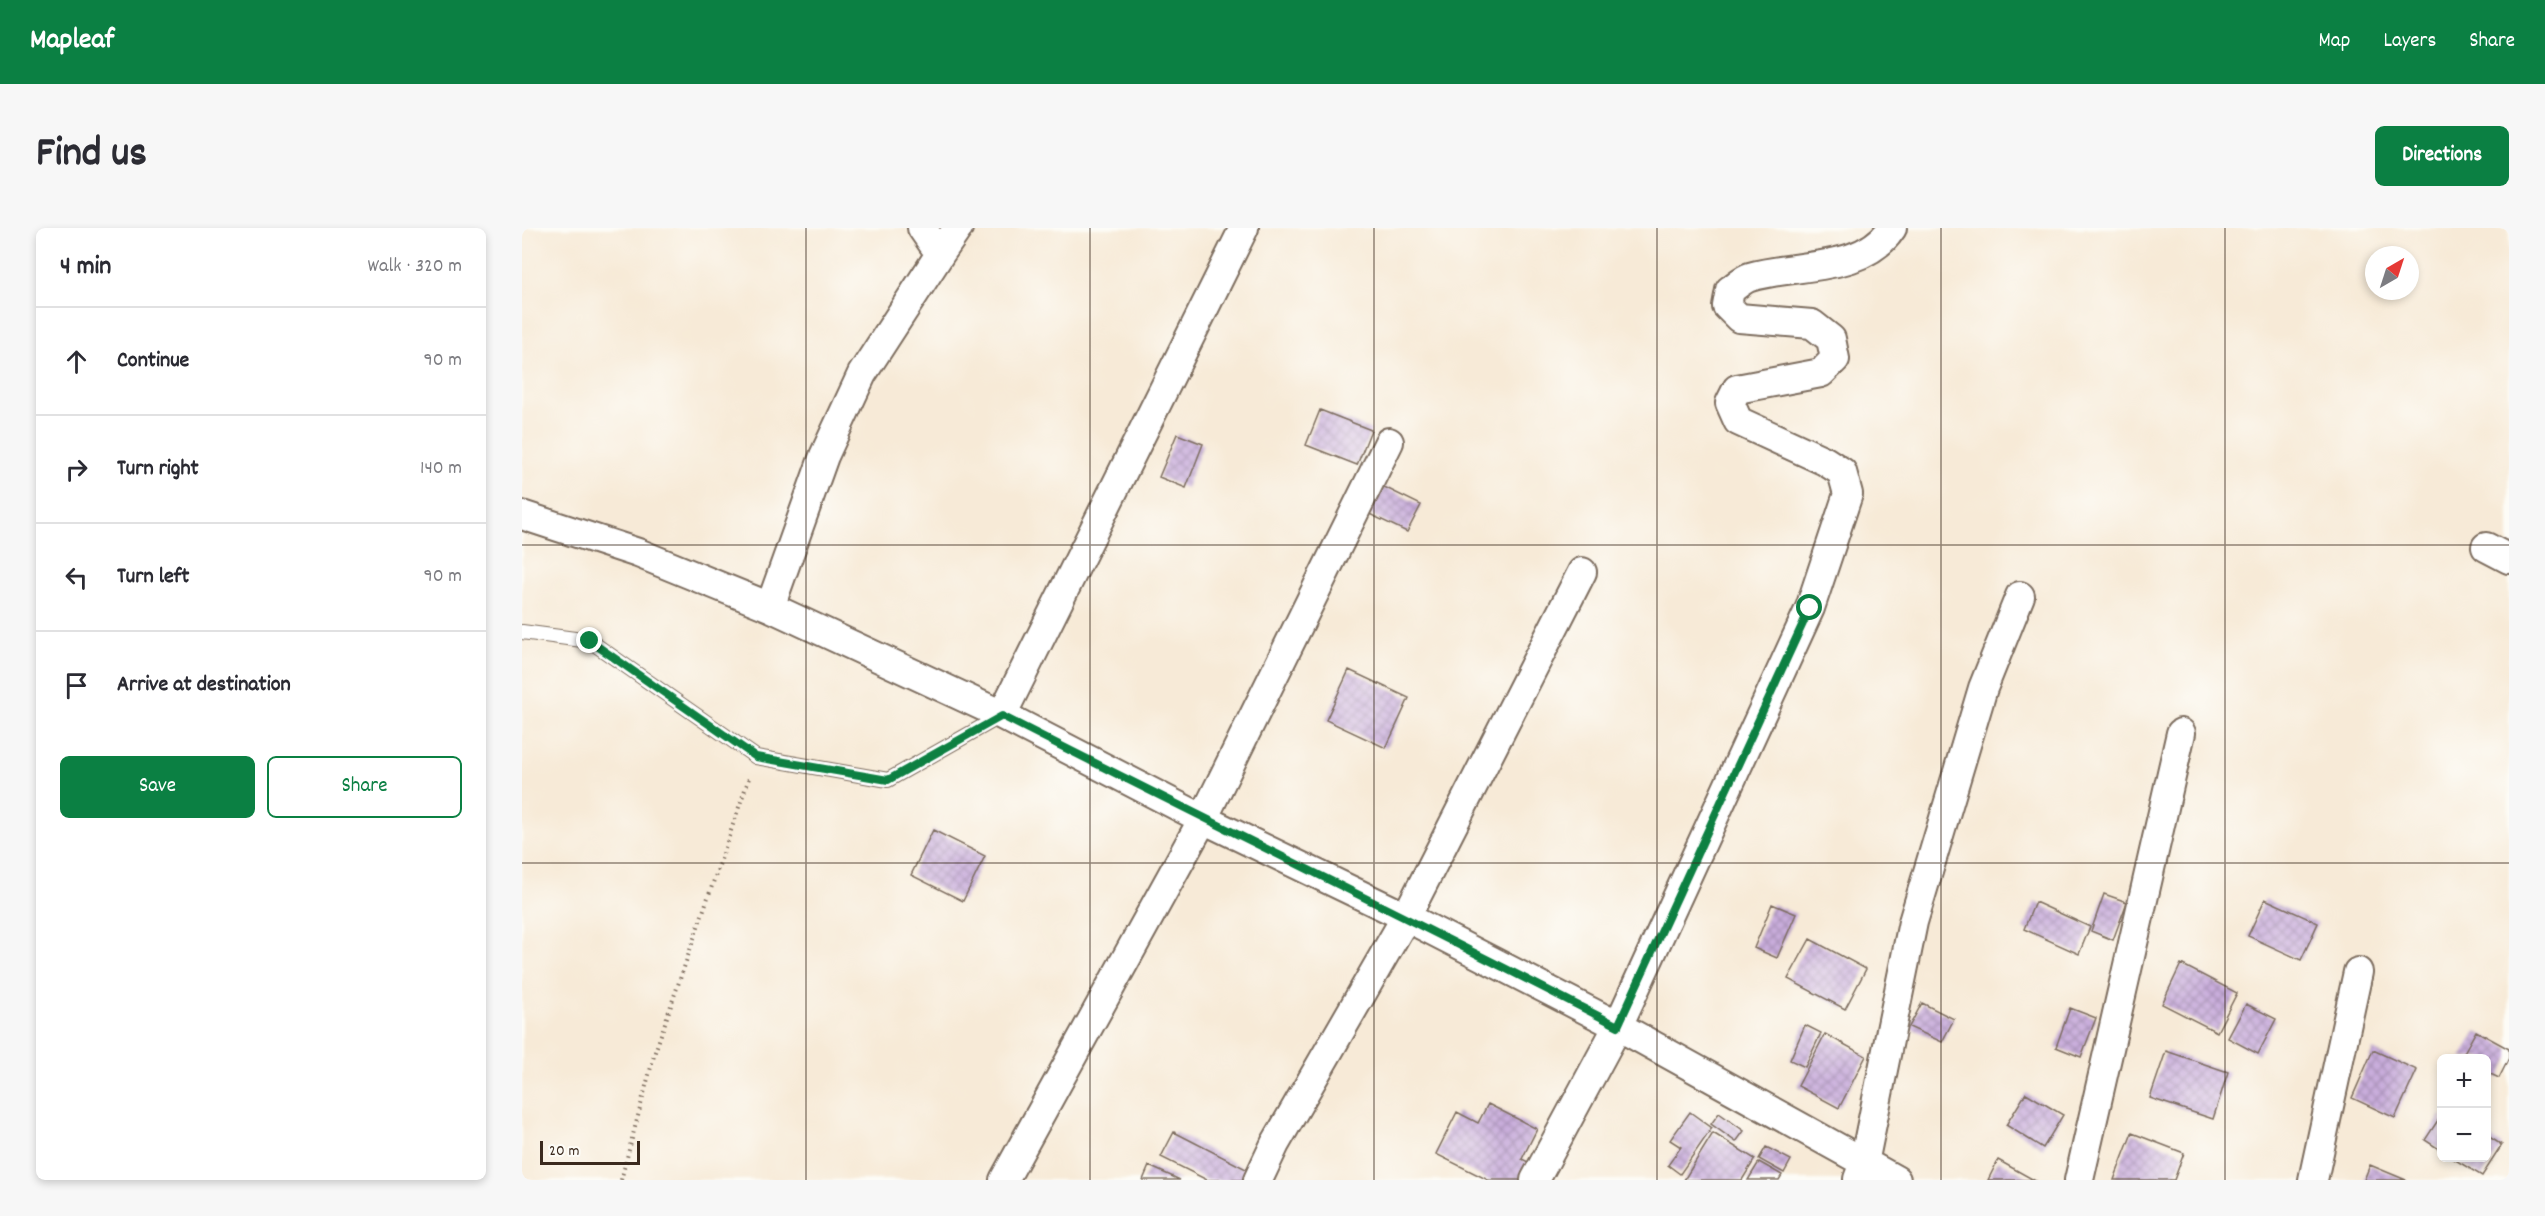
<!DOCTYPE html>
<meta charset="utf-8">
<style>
:root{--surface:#fff;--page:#f7f7f7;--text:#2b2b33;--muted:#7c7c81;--line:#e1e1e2;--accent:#0b8043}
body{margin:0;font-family:Dekko,sans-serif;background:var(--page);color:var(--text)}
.controls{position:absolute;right:18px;bottom:18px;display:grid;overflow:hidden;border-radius:9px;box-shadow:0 3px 9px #0003}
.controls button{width:54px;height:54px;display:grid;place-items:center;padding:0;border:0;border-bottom:2px solid var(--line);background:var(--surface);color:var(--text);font:30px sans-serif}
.compass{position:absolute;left:1843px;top:18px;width:54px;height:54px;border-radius:50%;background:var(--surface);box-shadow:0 3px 9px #0003;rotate:39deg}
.scale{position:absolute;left:18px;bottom:15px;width:100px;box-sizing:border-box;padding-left:6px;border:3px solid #3b2a1e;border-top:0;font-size:16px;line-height:21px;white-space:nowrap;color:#3b2a1e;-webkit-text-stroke:4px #fdfcf7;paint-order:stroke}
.stop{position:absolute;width:18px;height:18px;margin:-14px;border:4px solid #0b8043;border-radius:50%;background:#fff}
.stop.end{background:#0b8043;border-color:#fff;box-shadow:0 2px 6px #0008}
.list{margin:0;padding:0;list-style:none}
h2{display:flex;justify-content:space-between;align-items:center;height:78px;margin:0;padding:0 24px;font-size:26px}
h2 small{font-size:20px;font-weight:400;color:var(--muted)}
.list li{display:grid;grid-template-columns:39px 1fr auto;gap:18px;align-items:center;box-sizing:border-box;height:108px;padding:0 24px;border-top:2px solid var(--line)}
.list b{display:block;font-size:22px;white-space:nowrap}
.list em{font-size:20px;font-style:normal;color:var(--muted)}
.actions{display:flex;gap:12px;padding:18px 24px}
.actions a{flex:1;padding:14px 0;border:2px solid var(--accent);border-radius:9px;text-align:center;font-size:21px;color:var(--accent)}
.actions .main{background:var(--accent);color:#fff}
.icon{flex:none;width:33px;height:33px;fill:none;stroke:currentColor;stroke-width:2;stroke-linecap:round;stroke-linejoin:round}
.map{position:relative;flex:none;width:1987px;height:952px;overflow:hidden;border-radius:9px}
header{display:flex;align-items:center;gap:36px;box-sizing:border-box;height:84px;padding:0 30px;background:var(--accent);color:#fff}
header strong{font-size:28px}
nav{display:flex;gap:33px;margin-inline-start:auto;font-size:21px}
.intro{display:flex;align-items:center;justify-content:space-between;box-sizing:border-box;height:144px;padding:0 36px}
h1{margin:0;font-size:42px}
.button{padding:15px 27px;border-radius:9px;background:var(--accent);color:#fff;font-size:21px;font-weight:700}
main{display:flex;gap:36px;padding:0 36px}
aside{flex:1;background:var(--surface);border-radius:9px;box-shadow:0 3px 9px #0003}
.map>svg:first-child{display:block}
.building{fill:url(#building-cross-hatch)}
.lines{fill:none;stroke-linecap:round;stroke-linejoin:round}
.service-casing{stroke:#7d6d5f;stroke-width:16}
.minor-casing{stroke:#7d6d5f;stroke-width:32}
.path{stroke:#7d6d5f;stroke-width:4;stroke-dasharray:1.5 4.5;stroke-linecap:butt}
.service{stroke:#fff;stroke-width:14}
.minor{stroke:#fff;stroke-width:28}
.route{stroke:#0b8043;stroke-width:8}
.grid{fill:none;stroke:#3b2a1e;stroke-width:1.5;stroke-opacity:0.55}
</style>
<header>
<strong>Mapleaf</strong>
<nav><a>Map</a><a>Layers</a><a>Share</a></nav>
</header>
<div class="intro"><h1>Find us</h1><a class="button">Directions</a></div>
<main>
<aside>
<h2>4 min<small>Walk · 320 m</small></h2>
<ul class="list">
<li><svg class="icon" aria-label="ahead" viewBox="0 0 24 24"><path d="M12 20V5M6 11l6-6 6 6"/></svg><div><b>Continue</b></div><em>90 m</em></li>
<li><svg class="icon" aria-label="right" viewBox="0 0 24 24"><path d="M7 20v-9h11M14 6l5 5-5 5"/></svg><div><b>Turn right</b></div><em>140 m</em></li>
<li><svg class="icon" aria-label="left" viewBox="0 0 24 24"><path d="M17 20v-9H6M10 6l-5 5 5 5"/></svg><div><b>Turn left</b></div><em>90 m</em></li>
<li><svg class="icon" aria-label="arrive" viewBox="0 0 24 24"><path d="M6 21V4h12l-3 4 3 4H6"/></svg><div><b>Arrive at destination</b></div></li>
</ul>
<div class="actions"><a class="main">Save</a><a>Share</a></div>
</aside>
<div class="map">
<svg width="1987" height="952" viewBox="0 0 1987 952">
<defs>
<pattern id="building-cross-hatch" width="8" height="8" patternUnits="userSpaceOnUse" patternTransform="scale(1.5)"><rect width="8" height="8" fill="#c9addc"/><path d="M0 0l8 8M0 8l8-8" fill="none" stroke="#a48db2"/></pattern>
</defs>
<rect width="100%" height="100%" fill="#fdfcf7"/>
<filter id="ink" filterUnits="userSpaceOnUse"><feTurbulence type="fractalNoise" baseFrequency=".0167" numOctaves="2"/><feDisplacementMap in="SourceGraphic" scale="12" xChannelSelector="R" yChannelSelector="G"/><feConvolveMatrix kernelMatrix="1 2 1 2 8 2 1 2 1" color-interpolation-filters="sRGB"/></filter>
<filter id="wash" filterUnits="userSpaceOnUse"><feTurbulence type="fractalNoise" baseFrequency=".008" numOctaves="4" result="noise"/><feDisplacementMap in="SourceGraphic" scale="24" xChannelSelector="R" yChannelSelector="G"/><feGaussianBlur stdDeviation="1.35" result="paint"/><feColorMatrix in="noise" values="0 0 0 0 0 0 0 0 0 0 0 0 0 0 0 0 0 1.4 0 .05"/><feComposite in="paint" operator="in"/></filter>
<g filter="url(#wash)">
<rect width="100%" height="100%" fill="#f7ead7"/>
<g id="blocks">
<path class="building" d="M 798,182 L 849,202 L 835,237 L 784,217 Z
M 655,206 L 681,216 L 664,260 L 637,249 Z
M 854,255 L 899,277 L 885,304 L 841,283 Z
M 827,442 L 887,470 L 864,520 L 804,492 Z
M 411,602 L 463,628 L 441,673 L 389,647 Z
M 1582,666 L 1605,674 L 1591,712 L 1569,703 Z
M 1743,671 L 1796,695 L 1779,732 L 1726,708 Z
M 1513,674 L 1568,699 L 1557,726 L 1502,701 Z
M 1250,676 L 1274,686 L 1255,730 L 1232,720 Z
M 1288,711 L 1344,741 L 1323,781 L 1266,751 Z
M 1659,736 L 1715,765 L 1695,804 L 1640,776 Z
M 1400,775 L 1432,791 L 1420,814 L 1387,799 Z
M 1724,776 L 1754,791 L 1736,826 L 1706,810 Z
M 1548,780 L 1574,790 L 1559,829 L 1534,819 Z
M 1283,797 L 1299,805 L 1283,839 L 1268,832 Z
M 1954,803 L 1987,821 L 1987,830 L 1977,850 L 1964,844 L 1964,830 L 1939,830 Z
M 1303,806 L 1344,828 L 1317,880 L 1276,858 Z
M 1851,822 L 1895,842 L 1873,890 L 1830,870 Z
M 1644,823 L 1706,844 L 1691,891 L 1628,870 Z
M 1504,865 L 1541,887 L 1521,920 L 1484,897 Z
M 966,876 L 1015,901 L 1000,931 L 1010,936 L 1002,952 L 966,952 L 914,926 L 935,884 L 956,895 Z
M 1168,884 L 1190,900 L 1158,946 L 1146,937 L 1159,919 L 1148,912 Z
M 1197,885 L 1222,903 L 1214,914 L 1189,896 Z
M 1920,886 L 1920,923 L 1903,912 Z
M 652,904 L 728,943 L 723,952 L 685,952 L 639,929 Z
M 1191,905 L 1233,931 L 1220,952 L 1162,952 Z
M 1610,905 L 1662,925 L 1652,952 L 1592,952 Z
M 1964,907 L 1980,917 L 1960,948 L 1930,930 L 1964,930 Z
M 1244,919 L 1269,932 L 1262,945 L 1237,931 Z
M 1476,932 L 1512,952 L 1466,952 Z
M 1237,934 L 1260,947 L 1257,952 L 1226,952 Z
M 1848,937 L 1884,952 L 1842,952 Z
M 627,938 L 658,952 L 621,952 Z"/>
</g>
</g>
<g filter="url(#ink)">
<use href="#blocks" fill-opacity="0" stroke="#7d6d5f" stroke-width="1.5"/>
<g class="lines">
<g class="service-casing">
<path id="service" d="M 0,404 L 68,413 L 234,529 L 366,552 L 479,488"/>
</g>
<g class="minor-casing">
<path id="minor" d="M 418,26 L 436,0
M 0,287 L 116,325 L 248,379 L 480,487 L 681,591 L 884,689 L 1096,798 L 1374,952
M 1964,319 L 1987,331
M 248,379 L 302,228 L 340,146 L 418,26 L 400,0
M 480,487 L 722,0
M 1336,951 L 1342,935 L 1391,694 L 1461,460 L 1498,368
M 482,952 L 681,591 L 867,214
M 736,952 L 753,916 L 884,689 L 1060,344
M 1013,952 L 1096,798 L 1288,380 L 1326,266 L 1320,244 L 1303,233 L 1216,193 L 1208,175 L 1215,161 L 1299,145 L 1313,131 L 1309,111 L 1290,96 L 1217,90 L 1205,78 L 1208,62 C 1214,58 1221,51 1228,49 C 1274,35 1341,45 1370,0
M 1557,952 L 1659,505
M 1791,952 L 1836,744"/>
</g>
<path class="path" d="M 99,952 L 133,824 L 227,550"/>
<use href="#service" class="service"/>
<use href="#minor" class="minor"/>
</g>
</g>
<g class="lines" filter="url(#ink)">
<path class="route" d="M 68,413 L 234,529 L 366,552 L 480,488 C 684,592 891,692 1096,798 L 1288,380"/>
</g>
<path class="grid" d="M 284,0 L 284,952M 568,0 L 568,952M 852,0 L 852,952M 1135,0 L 1135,952M 1419,0 L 1419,952M 1703,0 L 1703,952M 0,317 L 1987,317M 0,635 L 1987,635"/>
</svg>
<div class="controls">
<button>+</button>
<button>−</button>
</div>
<svg class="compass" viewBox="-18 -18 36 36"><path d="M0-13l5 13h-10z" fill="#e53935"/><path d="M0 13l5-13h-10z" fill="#7c7c81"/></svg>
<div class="scale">20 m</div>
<div class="stop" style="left:1288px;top:380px"></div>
<div class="stop end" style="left:68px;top:413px"></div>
</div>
</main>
